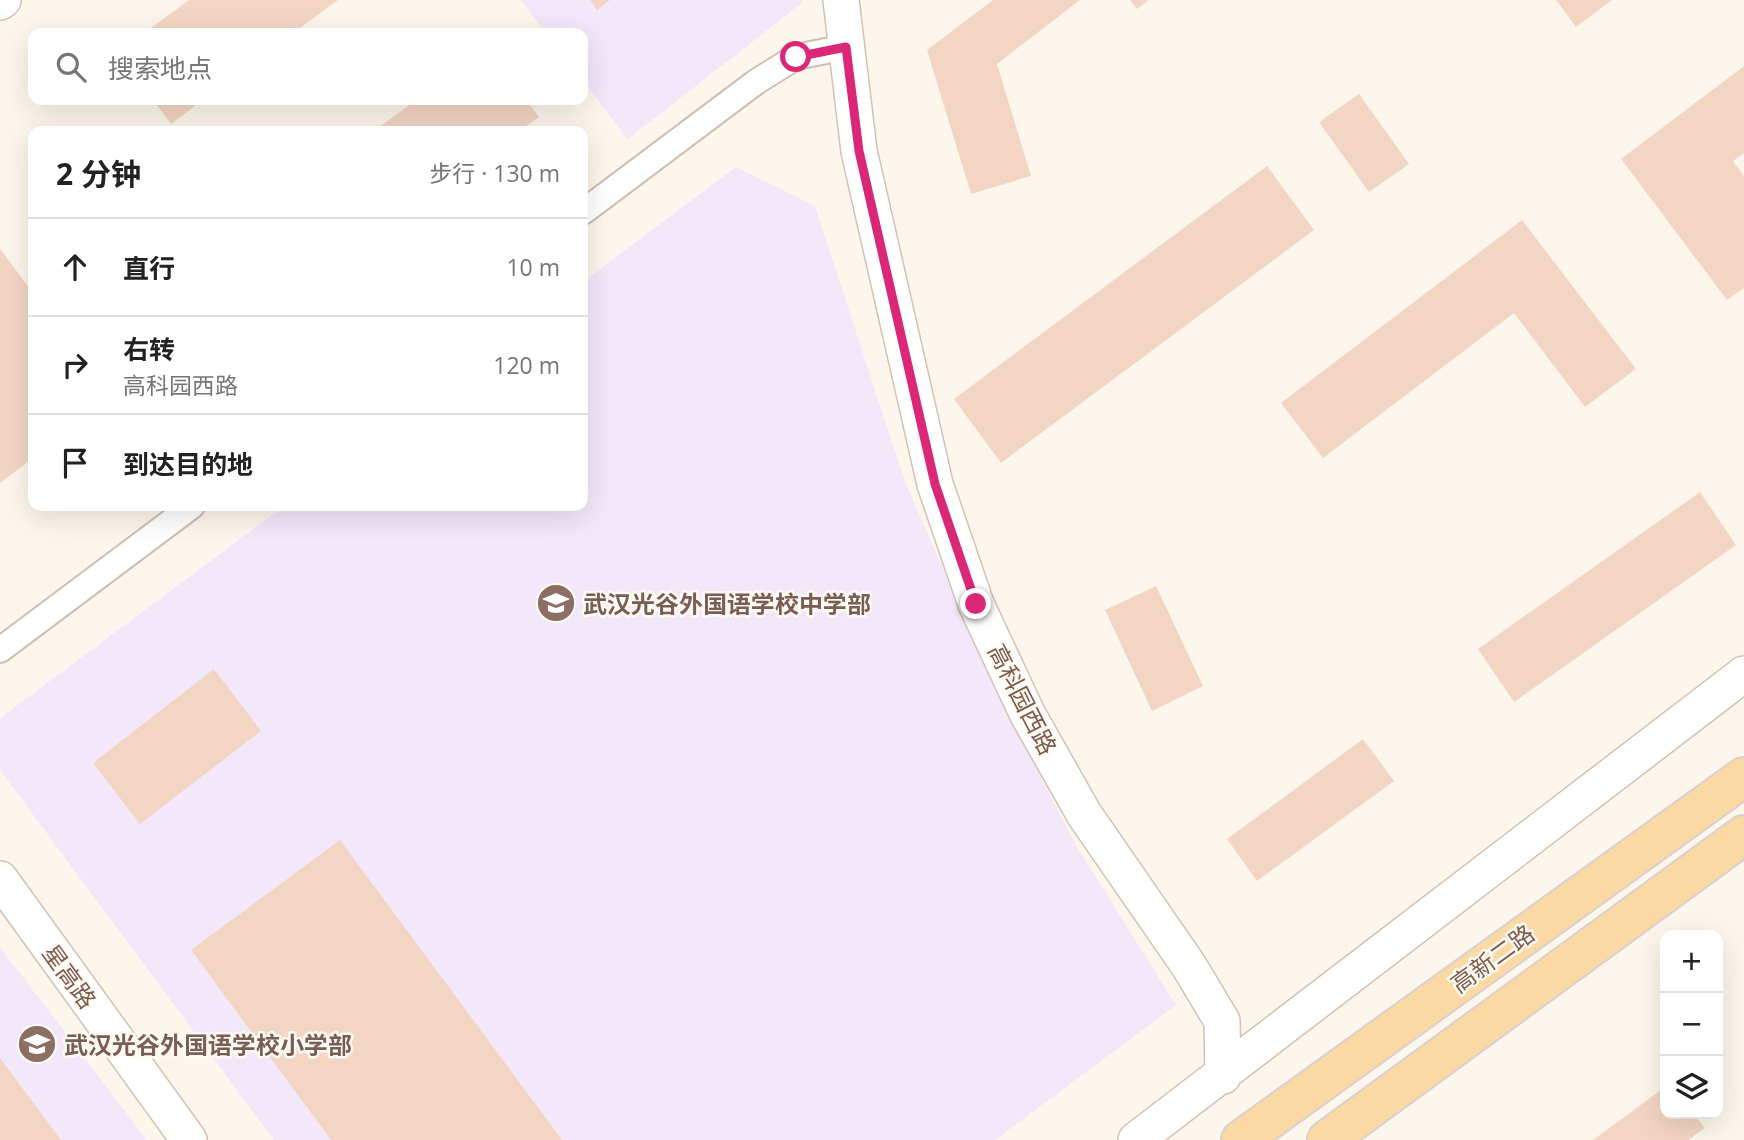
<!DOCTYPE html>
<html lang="zh">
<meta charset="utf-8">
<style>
:root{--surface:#fff;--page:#f2f2f2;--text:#222;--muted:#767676;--line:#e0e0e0}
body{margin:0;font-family:"Open Sans","Noto Sans SC",sans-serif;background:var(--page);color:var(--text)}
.controls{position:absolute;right:21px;bottom:21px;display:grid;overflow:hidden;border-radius:14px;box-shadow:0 7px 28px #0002}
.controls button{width:63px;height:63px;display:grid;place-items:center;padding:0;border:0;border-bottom:2px solid var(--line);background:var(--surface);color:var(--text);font:35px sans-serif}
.stop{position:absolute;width:21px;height:21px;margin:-16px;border:5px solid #db2777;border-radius:50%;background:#fff}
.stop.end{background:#db2777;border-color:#fff;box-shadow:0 2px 7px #0008}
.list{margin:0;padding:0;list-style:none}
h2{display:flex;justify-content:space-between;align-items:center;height:91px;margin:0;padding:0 28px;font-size:30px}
h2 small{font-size:23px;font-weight:400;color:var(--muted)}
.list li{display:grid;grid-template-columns:46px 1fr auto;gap:21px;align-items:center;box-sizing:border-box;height:98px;padding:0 28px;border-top:2px solid var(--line)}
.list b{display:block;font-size:26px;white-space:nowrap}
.list p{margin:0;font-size:23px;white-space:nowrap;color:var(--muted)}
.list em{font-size:23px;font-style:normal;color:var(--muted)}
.icon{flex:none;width:38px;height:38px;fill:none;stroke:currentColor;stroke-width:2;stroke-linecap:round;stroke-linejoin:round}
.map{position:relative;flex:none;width:1744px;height:1140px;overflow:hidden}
.search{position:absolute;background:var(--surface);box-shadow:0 7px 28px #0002;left:28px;top:28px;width:560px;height:77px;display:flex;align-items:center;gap:18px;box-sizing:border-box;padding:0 24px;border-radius:14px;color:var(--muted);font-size:26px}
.panel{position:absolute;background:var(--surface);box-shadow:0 7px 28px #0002;left:28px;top:126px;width:560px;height:385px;border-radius:14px}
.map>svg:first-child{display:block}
.education{fill:#f3e8fa}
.building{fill:#f3d5c3}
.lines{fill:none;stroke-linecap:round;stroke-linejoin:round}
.street-casing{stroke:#d1beb0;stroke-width:28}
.secondary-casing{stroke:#d6c0b0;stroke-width:38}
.primary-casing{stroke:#dad1cd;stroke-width:42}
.street{stroke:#fff;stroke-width:24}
.secondary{stroke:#fff;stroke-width:35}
.primary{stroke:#fbd9a5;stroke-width:38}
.route{stroke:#db2777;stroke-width:9}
.labels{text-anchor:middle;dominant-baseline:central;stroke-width:5;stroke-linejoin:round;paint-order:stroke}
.education-label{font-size:24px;font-weight:bold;fill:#785e54;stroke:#fffaf3;text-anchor:start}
.street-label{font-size:24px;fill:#7a5c4d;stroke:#fffaf3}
</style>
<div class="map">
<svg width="1744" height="1140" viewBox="0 0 1744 1140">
<rect width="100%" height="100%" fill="#fdf6ec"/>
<path class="education" d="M 520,0 L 801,0 L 802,3 L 628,139 L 583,81 L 583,33 L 546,33 Z
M 736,167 L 815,206 L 905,482 L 1001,700 L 1077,847 L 1176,1005 L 995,1140 L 274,1140 L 0,770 L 0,718 L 284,506 L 583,506 L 583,282 Z
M 0,947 L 147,1140 L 0,1140 Z"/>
<path class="building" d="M 189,0 L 338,0 L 293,33 L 144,33 Z
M 590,0 L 610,0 L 597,10 Z
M 993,0 L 1080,0 L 997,64 L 1031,176 L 971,194 L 927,50 Z
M 1130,0 L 1149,0 L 1137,9 Z
M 1556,0 L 1612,0 L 1576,27 Z
M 1744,66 L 1744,153 L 1733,161 L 1744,176 L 1744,288 L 1727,300 L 1621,159 Z
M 1359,94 L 1409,164 L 1369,192 L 1319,122 Z
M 153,100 L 203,100 L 171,124 Z
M 416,100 L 526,100 L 539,117 L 519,131 L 374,131 Z
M 1267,166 L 1314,230 L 1001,463 L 954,399 Z
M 1522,220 L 1636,369 L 1585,407 L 1514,313 L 1323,458 L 1281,403 Z
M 0,249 L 33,293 L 33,458 L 0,483 Z
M 1700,492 L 1736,545 L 1514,702 L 1478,649 Z
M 1156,586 L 1203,686 L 1152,711 L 1105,610 Z
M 214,669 L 261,731 L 140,824 L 93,763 Z
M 1363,739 L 1394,781 L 1257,881 L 1227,839 Z
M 340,840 L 562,1140 L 331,1140 L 191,950 Z
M 0,1058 L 61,1140 L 0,1140 Z
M 1665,1087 L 1665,1114 L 1694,1114 L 1705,1128 L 1688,1140 L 1593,1140 Z"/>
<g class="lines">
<g class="street-casing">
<path id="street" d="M 583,212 L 756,82 L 796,57 L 846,47
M 0,650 L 192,506"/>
</g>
<g class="secondary-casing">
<path id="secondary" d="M 841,0 L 859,151 L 935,484 L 976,604 L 1027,713 L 1084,814 L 1189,966 L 1222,1021 L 1223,1076
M 0,2 L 3,0
M 0,879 L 189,1140
M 1136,1140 L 1744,674"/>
</g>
<g class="primary-casing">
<path id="primary" d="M 1241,1140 L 1744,777
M 1327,1140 L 1744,835"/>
</g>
<use href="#street" class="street"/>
<use href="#secondary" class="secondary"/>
<use href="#primary" class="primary"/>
</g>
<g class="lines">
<path class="route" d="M 796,57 L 846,47 L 859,151 L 935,484 L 976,604"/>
</g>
<defs>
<g id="school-disc" transform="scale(2.0125)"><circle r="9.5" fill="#8d6e63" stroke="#fffaf3"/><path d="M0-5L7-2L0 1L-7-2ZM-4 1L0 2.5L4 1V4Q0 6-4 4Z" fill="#fff"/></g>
</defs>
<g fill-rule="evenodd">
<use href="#school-disc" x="556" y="603"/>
<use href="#school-disc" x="37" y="1044"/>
</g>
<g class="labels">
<g class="education-label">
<text x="583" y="603">武汉光谷外国语学校中学部</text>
<text x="64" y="1044">武汉光谷外国语学校小学部</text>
</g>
<g class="street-label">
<text transform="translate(1023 699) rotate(63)">高科园西路</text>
<text transform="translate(1492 958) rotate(-36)">高新二路</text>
<text transform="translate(70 976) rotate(54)">星高路</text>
</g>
</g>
</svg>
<div class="controls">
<button>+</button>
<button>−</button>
<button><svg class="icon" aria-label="layers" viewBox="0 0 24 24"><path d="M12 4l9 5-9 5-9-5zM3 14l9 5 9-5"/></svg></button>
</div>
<div class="stop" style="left:796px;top:57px"></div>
<div class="stop end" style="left:976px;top:604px"></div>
<div class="search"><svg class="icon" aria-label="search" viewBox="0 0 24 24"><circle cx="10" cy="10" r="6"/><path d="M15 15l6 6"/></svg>搜索地点</div>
<section class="panel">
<h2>2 分钟<small>步行 · 130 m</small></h2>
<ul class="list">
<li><svg class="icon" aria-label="ahead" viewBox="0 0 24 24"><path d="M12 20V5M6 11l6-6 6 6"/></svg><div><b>直行</b></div><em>10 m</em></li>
<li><svg class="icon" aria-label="right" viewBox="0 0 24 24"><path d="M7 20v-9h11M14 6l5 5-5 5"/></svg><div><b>右转</b><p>高科园西路</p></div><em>120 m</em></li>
<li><svg class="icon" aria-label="arrive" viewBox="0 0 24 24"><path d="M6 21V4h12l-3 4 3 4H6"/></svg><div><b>到达目的地</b></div></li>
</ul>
</section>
</div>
